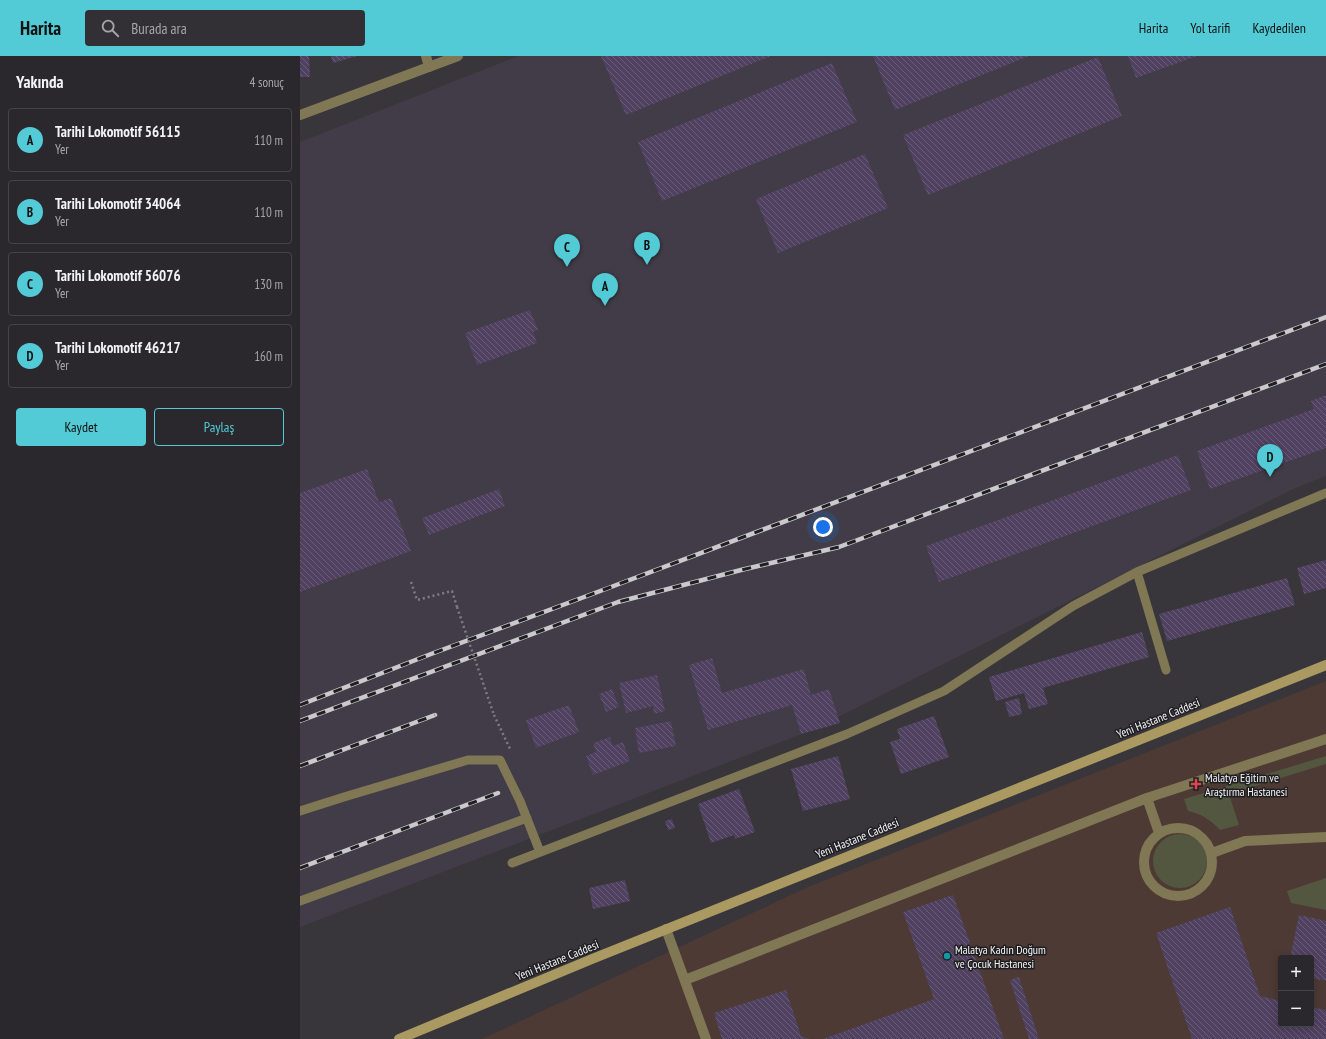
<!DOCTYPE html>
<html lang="tr">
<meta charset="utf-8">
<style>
:root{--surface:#2a282c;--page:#323034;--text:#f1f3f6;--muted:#a5a6a9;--line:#464448;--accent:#52cbd7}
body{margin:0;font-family:"PT Sans Narrow",sans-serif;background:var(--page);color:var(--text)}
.controls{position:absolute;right:12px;bottom:12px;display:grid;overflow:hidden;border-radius:4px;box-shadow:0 2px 10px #0003}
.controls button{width:36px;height:36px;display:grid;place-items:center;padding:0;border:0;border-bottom:1px solid var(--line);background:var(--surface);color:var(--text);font:20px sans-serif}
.you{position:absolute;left:523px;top:471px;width:14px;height:14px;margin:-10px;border:3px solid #fff;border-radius:50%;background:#1a73e8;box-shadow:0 0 0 6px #1a73e833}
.badge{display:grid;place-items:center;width:26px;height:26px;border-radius:50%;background:var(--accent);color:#111;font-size:13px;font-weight:700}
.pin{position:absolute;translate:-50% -33px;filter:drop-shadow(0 1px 2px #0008)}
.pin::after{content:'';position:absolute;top:21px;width:14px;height:12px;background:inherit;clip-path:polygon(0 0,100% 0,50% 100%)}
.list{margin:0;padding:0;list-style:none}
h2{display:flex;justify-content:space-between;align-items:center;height:52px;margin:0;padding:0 16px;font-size:17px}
h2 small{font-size:13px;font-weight:400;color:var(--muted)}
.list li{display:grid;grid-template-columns:26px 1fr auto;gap:12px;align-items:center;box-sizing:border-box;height:64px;margin:0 8px 8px;padding:0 8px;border:1px solid var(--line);border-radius:4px}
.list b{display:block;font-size:15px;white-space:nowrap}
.list p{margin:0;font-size:13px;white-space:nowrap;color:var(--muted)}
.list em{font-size:13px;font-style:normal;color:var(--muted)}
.actions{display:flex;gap:8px;padding:12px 16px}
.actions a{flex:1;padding:9px 0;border:1px solid var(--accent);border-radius:4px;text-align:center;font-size:14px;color:var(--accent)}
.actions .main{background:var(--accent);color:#111}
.icon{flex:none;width:22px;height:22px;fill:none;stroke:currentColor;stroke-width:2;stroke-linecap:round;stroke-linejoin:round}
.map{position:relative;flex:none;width:1026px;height:983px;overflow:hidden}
header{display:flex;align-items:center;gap:24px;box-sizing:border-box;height:56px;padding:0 20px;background:var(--accent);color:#111}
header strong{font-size:19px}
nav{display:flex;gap:22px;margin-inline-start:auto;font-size:14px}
.search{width:280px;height:36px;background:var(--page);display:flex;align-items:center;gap:10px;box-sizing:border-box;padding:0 14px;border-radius:4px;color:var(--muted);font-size:15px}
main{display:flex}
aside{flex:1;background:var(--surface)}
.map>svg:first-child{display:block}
.built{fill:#413c47}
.medical{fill:#4d3a34;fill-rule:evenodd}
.green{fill:#53573f}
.building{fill:url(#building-back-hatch)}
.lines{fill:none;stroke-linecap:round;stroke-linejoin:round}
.path{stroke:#7e7c80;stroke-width:2.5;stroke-dasharray:2 3;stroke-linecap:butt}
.service{stroke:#807754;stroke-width:9}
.minor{stroke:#807754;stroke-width:10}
.tertiary{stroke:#807754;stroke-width:10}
.secondary{stroke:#aa9a62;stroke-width:10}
.rail-casing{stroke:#cbc9cd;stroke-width:4.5}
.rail{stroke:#1f1e20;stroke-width:3;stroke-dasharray:9;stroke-linecap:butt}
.path-bridge{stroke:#7e7c80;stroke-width:2.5;stroke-dasharray:2 3;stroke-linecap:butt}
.health-dot{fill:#e0444e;stroke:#1f1e20;stroke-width:1.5}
.culture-dot{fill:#0f9aa8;stroke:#1f1e20;stroke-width:1.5}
.labels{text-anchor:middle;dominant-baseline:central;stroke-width:3;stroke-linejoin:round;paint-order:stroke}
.street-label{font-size:12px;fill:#f4f3f6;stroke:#1f1e20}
.poi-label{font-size:12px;fill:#f4f3f6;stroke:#1f1e20;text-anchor:start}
</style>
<header>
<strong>Harita</strong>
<div class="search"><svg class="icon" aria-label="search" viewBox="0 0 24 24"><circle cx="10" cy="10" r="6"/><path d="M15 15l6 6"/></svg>Burada ara</div>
<nav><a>Harita</a><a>Yol tarifi</a><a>Kaydedilen</a></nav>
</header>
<main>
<aside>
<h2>Yakında<small>4 sonuç</small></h2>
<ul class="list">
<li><span class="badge">A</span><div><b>Tarihi Lokomotif 56115</b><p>Yer</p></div><em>110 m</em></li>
<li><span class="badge">B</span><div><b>Tarihi Lokomotif 34064</b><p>Yer</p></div><em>110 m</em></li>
<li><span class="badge">C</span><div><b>Tarihi Lokomotif 56076</b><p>Yer</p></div><em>130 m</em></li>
<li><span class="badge">D</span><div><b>Tarihi Lokomotif 46217</b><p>Yer</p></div><em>160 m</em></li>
</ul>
<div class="actions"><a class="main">Kaydet</a><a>Paylaş</a></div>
</aside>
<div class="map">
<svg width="1026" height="983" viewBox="0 0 1026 983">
<defs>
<pattern id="building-back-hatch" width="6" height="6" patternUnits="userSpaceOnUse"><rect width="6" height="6" fill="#504160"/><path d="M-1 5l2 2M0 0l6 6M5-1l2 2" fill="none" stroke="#6a5d77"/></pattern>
</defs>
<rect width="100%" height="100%" fill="#38363b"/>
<path class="built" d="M 218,0 L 1026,0 L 1026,420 L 993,433 L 512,674 L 0,871 L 0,86 Z"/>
<path class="medical" d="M 1026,625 L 1026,983 L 182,983 L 508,831 ZM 981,902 L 1011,902 L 1011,968 L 981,968 Z"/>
<path class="green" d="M 1026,700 L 1026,708 L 929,738 L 939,769 L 920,774 C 911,764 902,758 888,755 L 884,743 Z
M853 805a27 27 0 1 1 54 0a27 27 0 1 1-54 0Z
M 1026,822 L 1026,854 L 991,847 L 987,835 Z"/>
<path class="building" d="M 0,0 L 9,0 L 10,21 L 0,21 Z
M 31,0 L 57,0 L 33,7 Z
M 301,0 L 471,0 L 326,59 Z
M 573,0 L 729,0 L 595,54 Z
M 828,0 L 897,0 L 836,22 Z
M 798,1 L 822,60 L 628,139 L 603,79 Z
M 532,7 L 557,66 L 362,145 L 338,86 Z
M 565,98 L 588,152 L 478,197 L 456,143 Z
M 230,254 L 238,274 L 233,276 L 237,287 L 177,309 L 165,277 Z
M 1026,339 L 1026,392 L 910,433 L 897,395 L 1014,353 L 1011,345 Z
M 878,399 L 891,434 L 639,526 L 626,490 Z
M 67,413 L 79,446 L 91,442 L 111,495 L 0,536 L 0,437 Z
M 199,433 L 205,450 L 129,479 L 122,462 Z
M 1026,504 L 1026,532 L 1004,538 L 997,512 Z
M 987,522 L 995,549 L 867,585 L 859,558 Z
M 842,576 L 849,601 L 743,632 L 748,648 L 729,653 L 724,637 L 696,645 L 689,621 Z
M 412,602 L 422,637 L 504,613 L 511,639 L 529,633 L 540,667 L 501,678 L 492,649 L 408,674 L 389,609 Z
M 357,619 L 365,655 L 354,658 L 353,650 L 326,657 L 319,627 Z
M 312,633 L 319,651 L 306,656 L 299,638 Z
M 719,642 L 722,658 L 709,661 L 705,646 Z
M 269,649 L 279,676 L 236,692 L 226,664 Z
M 634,660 L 649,701 L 601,718 L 590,686 L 600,683 L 597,673 Z
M 371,665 L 376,690 L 339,697 L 335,672 Z
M 310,681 L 313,690 L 323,686 L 330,705 L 293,719 L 286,700 L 296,696 L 293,687 Z
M 538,700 L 550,743 L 503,755 L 491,713 Z
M 439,733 L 455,776 L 435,783 L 434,779 L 411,787 L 398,748 Z
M 372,763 L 375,772 L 368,774 L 365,765 Z
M 325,824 L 330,845 L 293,853 L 289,832 Z
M 653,839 L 704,983 L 523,983 L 634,943 L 603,856 Z
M 930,851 L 960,940 L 981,945 L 981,968 L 1011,968 L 1011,951 L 1026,954 L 1026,983 L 892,983 L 856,877 Z
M 999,859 L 1026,865 L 1026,925 L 1011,922 L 1011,902 L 990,902 Z
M 719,921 L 739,983 L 729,983 L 710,924 Z
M 486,934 L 501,980 L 509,983 L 422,983 L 414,957 Z"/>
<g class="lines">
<path class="path" d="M 111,526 L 117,544 L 152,535 L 157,551
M 194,659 L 211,695"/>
<path class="service" d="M 837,516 L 866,614
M 0,755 L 44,741 L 168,704 L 200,704 L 220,745 L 240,796
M 212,807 L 547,678 L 644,635 L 773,550 L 837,516 L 1026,437
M 0,845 L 227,762"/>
<path class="minor" d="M 126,0 L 129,11
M844 806a34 34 0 1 1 68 0a34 34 0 1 1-68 0Z
M 859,777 L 847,742 L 1026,683
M 912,797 L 945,785 L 1026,781
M 366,873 L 406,983
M 385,924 L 847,742"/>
<path class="tertiary" d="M 0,59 L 158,0"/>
<path class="secondary" d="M 99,983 L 292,903 L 1026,609"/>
<g class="rail-casing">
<path id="rail" d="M 0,649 L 131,598 L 311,531 L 1026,261
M 0,665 L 318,546 L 441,514 L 539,491 L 1026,308
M 0,710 L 135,659
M 0,812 L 198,737"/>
</g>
<use href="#rail" class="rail"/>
<path class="path-bridge" d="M 157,551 L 194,659"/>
</g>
<path class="health-dot" d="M894 722h4v4h4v4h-4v4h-4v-4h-4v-4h4z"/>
<circle class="culture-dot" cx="647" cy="900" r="4"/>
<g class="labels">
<g class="street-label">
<text transform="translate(858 662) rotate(-22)">Yeni Hastane Caddesi</text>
<text transform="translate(557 782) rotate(-22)">Yeni Hastane Caddesi</text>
<text transform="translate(257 904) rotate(-22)">Yeni Hastane Caddesi</text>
</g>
<g class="poi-label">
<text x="905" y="721">Malatya Eğitim ve<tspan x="905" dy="14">Araştırma Hastanesi</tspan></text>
<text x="655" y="893">Malatya Kadın Doğum<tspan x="655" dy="14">ve Çocuk Hastanesi</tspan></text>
</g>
</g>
</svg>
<div class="controls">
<button>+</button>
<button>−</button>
</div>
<div class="you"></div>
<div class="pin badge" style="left:305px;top:250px">A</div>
<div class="pin badge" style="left:347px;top:209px">B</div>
<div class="pin badge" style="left:267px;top:211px">C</div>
<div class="pin badge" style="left:970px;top:421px">D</div>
</div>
</main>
